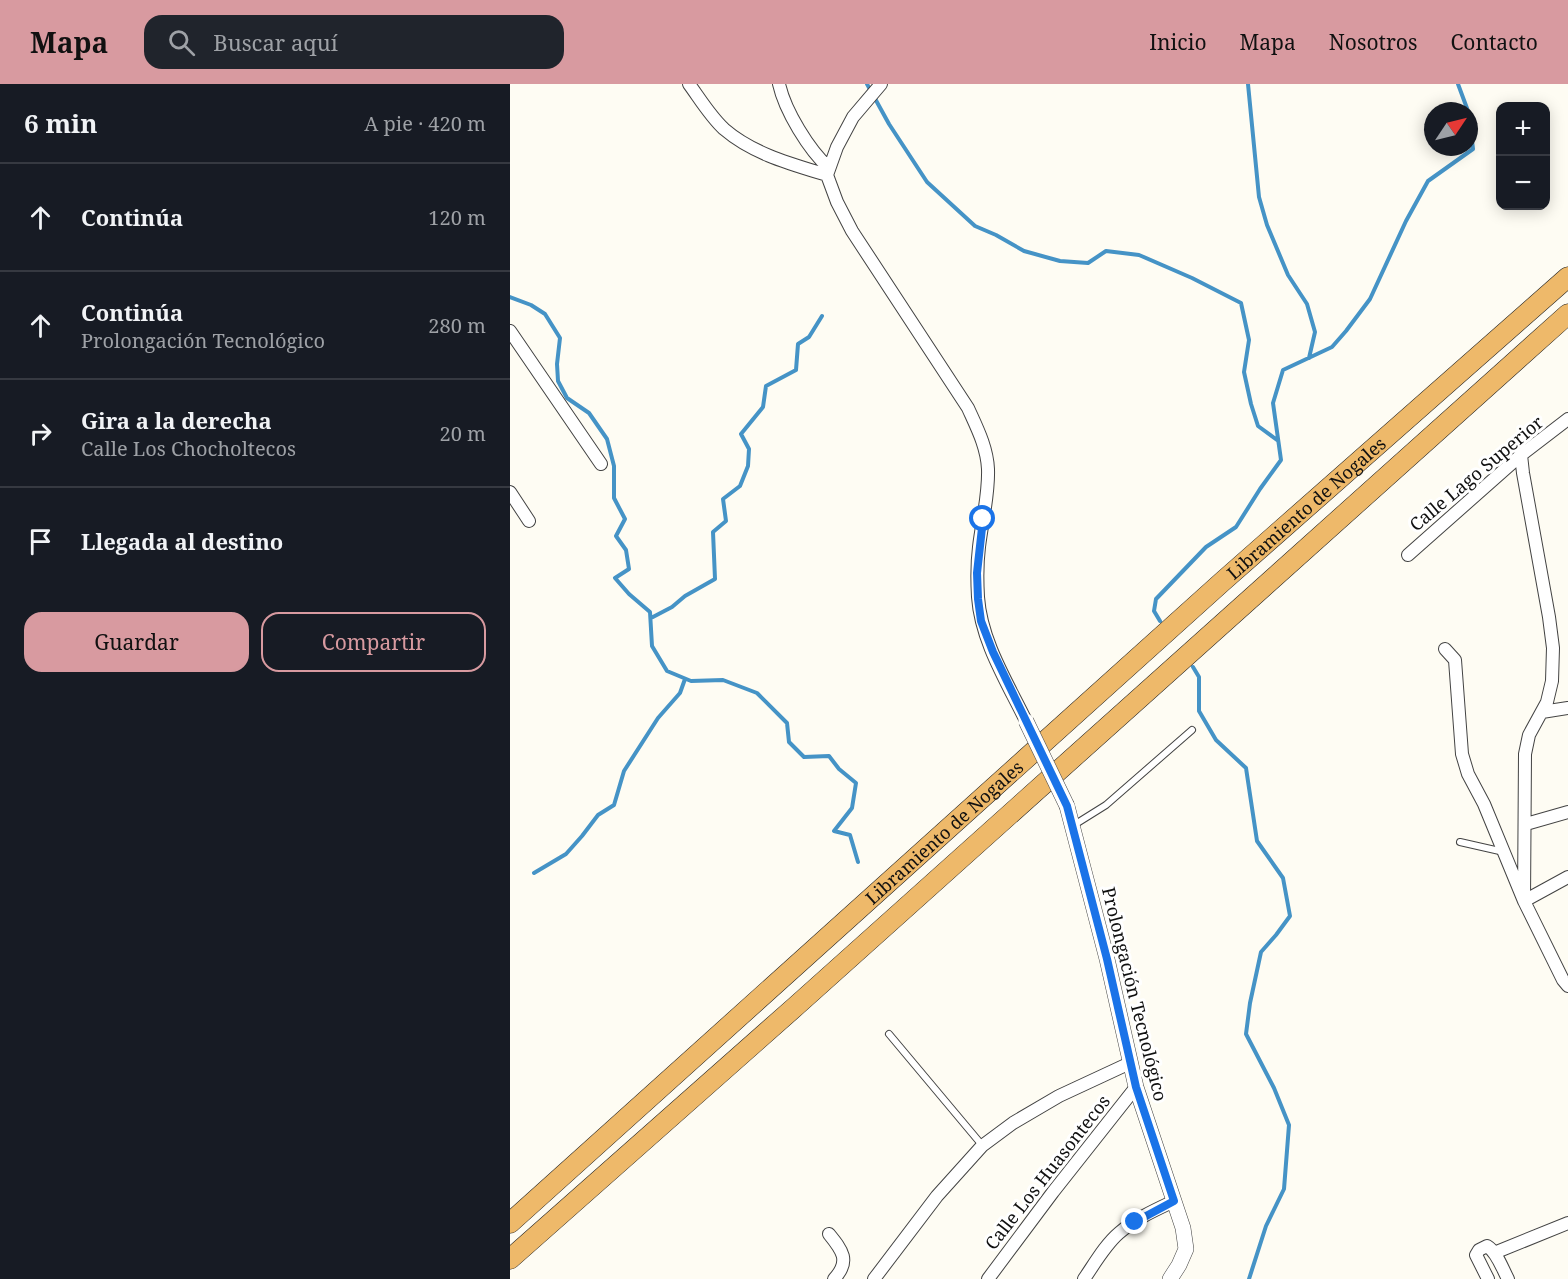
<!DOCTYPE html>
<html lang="es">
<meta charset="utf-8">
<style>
:root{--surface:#171b24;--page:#20242c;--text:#f1f3f6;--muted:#9ea1a6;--line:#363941;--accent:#d89aa0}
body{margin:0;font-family:"Noto Serif",serif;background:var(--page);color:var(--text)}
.controls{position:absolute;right:18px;top:18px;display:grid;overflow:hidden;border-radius:12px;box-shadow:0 3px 15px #0003}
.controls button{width:54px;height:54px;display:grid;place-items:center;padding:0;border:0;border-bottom:2px solid var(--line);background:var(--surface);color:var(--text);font:30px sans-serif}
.compass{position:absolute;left:914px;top:18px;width:54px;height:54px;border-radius:50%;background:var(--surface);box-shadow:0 3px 15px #0003;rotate:55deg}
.stop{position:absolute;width:18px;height:18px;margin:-14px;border:4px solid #1a73e8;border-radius:50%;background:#fff}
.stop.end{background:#1a73e8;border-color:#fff;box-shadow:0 2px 6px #0008}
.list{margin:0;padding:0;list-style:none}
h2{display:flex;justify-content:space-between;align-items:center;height:78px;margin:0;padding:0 24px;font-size:26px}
h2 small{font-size:20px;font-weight:400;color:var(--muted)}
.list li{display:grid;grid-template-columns:39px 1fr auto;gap:18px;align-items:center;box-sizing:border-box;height:108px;padding:0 24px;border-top:2px solid var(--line)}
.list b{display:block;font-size:22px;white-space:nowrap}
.list p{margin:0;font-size:20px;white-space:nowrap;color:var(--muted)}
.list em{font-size:20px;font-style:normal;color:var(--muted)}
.actions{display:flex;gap:12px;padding:18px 24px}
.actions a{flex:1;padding:14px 0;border:2px solid var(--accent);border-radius:18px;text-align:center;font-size:21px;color:var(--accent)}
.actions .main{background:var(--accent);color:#111}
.icon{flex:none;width:33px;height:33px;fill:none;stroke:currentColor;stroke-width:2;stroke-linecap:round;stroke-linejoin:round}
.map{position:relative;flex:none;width:1058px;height:1195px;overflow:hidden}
header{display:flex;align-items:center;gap:36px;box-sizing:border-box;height:84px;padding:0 30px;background:var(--accent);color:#111}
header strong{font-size:28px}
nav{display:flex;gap:33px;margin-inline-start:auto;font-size:21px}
.search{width:420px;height:54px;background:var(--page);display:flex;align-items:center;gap:15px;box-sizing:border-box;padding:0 21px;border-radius:18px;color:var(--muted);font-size:22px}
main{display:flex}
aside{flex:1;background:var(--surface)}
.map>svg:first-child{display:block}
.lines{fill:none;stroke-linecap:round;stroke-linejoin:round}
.stream{stroke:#4593c6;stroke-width:4}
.service-casing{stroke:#434343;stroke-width:8}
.minor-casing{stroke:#434343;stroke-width:14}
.tertiary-casing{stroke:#434343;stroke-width:16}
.trunk-casing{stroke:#212121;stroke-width:21}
.service{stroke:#fff;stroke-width:6}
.minor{stroke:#fff;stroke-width:12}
.tertiary{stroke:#fff;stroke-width:15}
.trunk{stroke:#eeb96a;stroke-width:20}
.tertiary-bridge-casing{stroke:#434343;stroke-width:16;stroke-linecap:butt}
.tertiary-bridge{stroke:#fff;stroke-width:15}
.route{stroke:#1a73e8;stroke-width:8}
.labels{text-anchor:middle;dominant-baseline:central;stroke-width:6;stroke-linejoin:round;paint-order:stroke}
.street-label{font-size:18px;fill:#101010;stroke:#fff}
</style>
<header>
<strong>Mapa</strong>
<div class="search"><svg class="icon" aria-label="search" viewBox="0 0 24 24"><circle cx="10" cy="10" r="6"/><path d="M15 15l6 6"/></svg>Buscar aquí</div>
<nav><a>Inicio</a><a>Mapa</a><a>Nosotros</a><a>Contacto</a></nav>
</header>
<main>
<aside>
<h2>6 min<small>A pie · 420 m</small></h2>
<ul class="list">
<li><svg class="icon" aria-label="ahead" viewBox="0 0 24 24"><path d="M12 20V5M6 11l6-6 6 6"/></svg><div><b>Continúa</b></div><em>120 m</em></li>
<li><svg class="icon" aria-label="ahead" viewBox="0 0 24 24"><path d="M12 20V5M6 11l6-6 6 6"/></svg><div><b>Continúa</b><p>Prolongación Tecnológico</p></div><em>280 m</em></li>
<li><svg class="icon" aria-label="right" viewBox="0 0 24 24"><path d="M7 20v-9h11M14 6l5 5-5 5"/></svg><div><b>Gira a la derecha</b><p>Calle Los Chocholtecos</p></div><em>20 m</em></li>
<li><svg class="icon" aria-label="arrive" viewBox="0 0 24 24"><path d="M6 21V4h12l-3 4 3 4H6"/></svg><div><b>Llegada al destino</b></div></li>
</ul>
<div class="actions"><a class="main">Guardar</a><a>Compartir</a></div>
</aside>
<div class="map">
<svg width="1058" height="1195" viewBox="0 0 1058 1195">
<rect width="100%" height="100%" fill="#fefcf3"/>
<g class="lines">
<path class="stream" d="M 357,0 L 379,40 L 417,98 L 465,142 L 486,151 L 514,167 L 550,177 L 578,179 L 596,167 L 629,171 L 682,194 L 731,219 L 739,256 L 734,288 L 741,320 L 748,342 L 767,356
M 738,0 L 749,113 L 757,141 L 778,191 L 797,220 L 805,248 L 799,274
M 948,0 L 958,27
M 0,213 L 21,221 L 35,230 L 50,254 L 47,280 L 48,297 L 57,314 L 79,329 L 97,355 L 104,382 L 104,414 L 115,435 L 106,452 L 116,466 L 119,485 L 105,494 L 119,510 L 140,528 L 142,562 L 157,587 L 181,597 L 213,596 L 247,609 L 277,639 L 279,658 L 294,673 L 319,672 L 329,685 L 346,699 L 342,724 L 324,747 L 340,751 L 348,778
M 141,534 L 162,523 L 175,512 L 205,495 L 203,448 L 216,437 L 213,415 L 230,402 L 238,382 L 239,365 L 231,350 L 253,323 L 256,302 L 286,286 L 288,260 L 299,253 L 312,232
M 650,537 L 644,527 L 646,515 L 696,463 L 726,443 L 750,405 L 771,376 L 763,319 L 773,286 L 822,263 L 836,247 L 860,215 L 896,137 L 918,97 L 963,65 L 959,32
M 683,583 L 689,593 L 689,627 L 706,656 L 736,684 L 747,757 L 773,794 L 780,832 L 766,851 L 751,868 L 740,919 L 736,950 L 764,1004 L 779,1041 L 774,1105 L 756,1142 L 739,1195
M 24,789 L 56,770 L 72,752 L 88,731 L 104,721 L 114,687 L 148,634 L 170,609 L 175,595"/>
<g class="service-casing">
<path id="service" d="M 564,741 L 596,721 L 682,646
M 950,758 L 994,768
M 379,950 L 472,1061"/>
</g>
<g class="minor-casing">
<path id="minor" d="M 179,0 C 190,15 200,32 214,45 C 243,70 281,80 317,91
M 269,0 C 275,27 299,66 319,84
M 371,0 L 343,33 L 327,63 L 317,91 L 327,118 L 342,147 L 458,324 C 467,344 477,363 478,385 C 479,411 472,437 469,463 C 467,479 467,496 468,513 C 471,557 497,598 516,637
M 0,247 L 91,380
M 1011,371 L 1013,389 L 1039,533 L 1043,564 L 1042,597 L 1037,618 L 1019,651 L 1015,670 L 1014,817
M 0,408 L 19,437
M 898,471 L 1011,371 L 1058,335
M 935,565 L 945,576 L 952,670 L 958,690 L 974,720 L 1014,817 L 1053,896 L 1058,902
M 1032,628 L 1058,624
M 1016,740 L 1058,728
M 1014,817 L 1058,793
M 319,1150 C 332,1166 341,1177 324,1195
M 984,1169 L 1058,1139
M 364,1195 L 427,1112 L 472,1062 L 503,1039 L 549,1012 L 620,979
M 478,1195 L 543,1108 L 626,1003
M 574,1195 C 585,1179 595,1161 609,1149 C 625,1135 645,1126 664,1117
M 978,1195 L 966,1171 L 969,1166 L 977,1162 C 987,1168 992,1184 998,1195"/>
</g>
<g class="tertiary-casing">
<path id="tertiary" d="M 557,722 L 597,875 L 626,1003 L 673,1144 L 676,1165 L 669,1181 L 660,1195"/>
</g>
<g class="trunk-casing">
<g id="trunk">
<path id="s1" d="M 0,1139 L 712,498 L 1058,193"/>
<path d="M 0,1175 L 286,922 L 1058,230"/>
</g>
</g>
<use href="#service" class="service"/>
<use href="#minor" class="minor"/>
<use href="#tertiary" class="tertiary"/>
<use href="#trunk" class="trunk"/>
<g class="tertiary-bridge-casing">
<path id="tertiary-bridge" d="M 516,637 L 557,722"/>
</g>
<use href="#tertiary-bridge" class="tertiary-bridge"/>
</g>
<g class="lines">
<path class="route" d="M 473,435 L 467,489 L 468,515 L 471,537 L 483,568 L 557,722 L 597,875 L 626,1003 L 664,1117 L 625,1138"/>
</g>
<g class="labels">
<g class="street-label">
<text transform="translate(966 389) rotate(-40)">Calle Lago Superior</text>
<text stroke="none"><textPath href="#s1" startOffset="1070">Libramiento de Nogales</textPath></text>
<text stroke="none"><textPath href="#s1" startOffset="584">Libramiento de Nogales</textPath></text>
<text transform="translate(625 910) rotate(76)">Prolongación Tecnológico</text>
<text transform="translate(537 1088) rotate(-52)">Calle Los Huasontecos</text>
</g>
</g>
</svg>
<div class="controls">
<button>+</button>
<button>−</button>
</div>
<svg class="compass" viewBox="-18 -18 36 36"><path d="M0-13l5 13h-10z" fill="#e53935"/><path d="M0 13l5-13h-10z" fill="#9ea1a6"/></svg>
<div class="stop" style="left:473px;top:435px"></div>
<div class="stop end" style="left:625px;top:1138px"></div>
</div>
</main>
